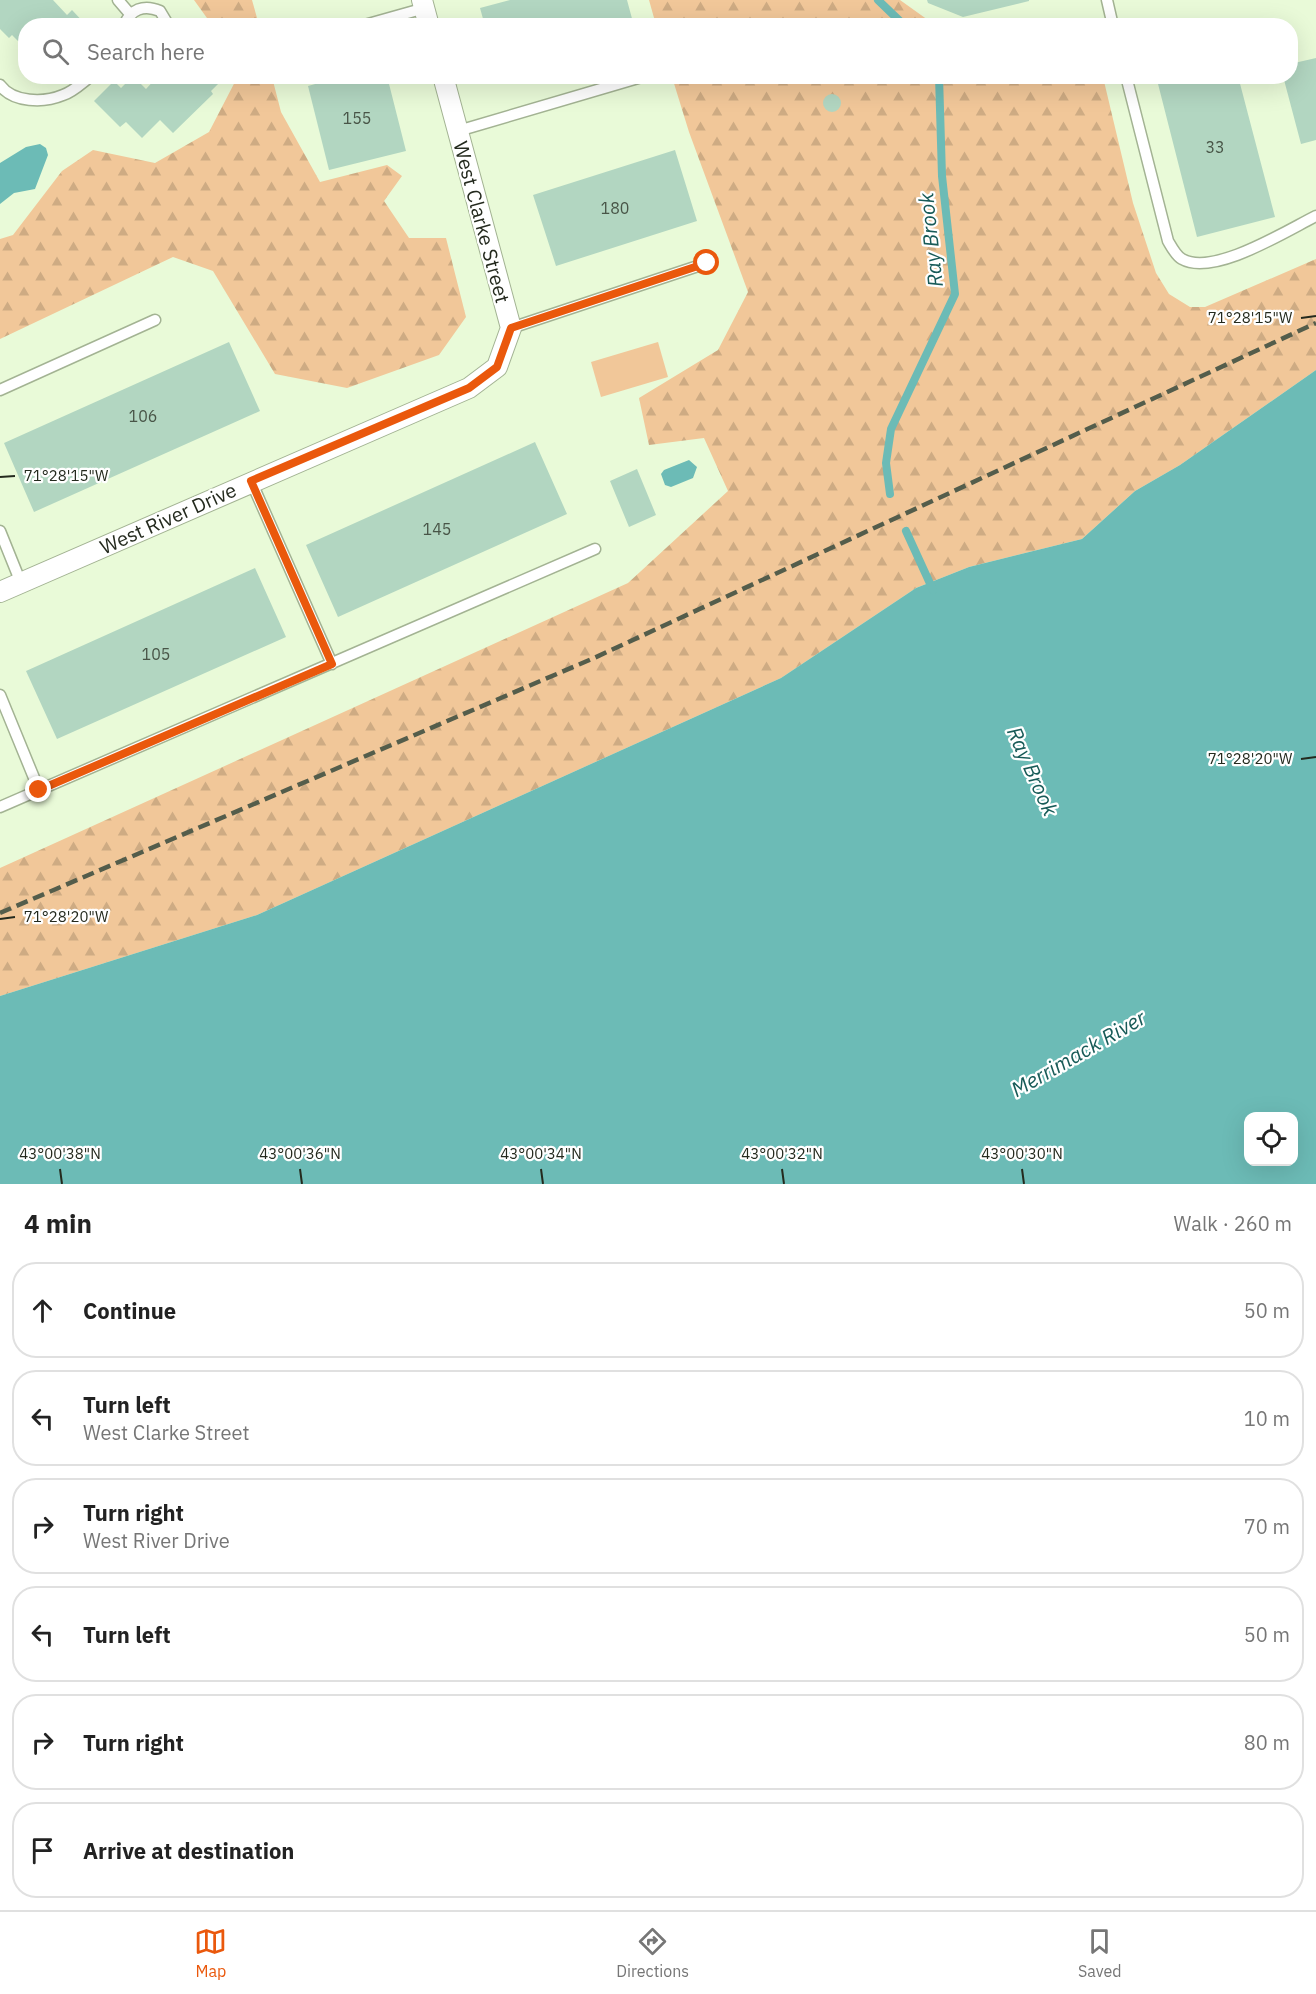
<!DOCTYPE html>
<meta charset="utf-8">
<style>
:root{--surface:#fff;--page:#f2f2f2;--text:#222;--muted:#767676;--line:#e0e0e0;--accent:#ea580c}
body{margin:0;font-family:"IBM Plex Sans",sans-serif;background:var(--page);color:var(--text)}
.controls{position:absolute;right:18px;bottom:18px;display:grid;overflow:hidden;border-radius:12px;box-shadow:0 6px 24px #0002}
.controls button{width:54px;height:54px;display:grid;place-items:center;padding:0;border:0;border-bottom:2px solid var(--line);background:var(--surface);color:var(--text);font:30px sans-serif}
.stop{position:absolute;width:18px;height:18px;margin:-14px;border:4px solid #ea580c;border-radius:50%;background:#fff}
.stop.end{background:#ea580c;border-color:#fff;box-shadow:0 2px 6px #0008}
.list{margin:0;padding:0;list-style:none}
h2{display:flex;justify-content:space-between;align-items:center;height:78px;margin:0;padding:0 24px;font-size:26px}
h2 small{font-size:20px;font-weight:400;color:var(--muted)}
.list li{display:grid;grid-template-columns:39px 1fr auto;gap:18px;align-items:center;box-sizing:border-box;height:96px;margin:0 12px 12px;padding:0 12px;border:2px solid var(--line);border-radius:24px}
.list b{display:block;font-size:22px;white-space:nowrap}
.list p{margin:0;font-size:20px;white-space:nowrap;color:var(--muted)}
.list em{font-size:20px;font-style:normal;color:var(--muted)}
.icon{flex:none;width:33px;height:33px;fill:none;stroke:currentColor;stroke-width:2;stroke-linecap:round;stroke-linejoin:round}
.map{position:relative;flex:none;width:1316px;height:1184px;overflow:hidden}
.search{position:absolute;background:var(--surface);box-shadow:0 6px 24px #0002;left:18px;right:18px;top:18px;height:66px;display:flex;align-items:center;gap:15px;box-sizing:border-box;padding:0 21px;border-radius:24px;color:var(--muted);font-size:22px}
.sheet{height:726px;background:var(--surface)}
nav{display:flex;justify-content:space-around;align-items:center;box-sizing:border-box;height:84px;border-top:2px solid var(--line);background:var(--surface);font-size:16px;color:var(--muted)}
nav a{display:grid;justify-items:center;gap:3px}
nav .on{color:var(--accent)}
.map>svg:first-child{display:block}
.forest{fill:url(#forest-firs)}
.park{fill:#f1c799}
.water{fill:#6cbbb6;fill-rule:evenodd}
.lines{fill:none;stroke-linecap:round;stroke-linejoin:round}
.stream{stroke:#6cbbb6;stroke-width:8}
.building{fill:#b2d6c1}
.lane-casing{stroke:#a3b393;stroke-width:13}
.street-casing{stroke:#a3b393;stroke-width:22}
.lane{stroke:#fff;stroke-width:10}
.street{stroke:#fff;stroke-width:20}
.rail{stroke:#545d4b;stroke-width:4.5;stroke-dasharray:12 6;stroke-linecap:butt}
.route{stroke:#ea580c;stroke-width:8}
.ticks{fill:none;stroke:#242a1e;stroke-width:2}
.labels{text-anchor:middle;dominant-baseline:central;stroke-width:4.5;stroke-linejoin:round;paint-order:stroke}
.number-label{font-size:16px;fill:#485547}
.street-label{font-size:20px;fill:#242a1e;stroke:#fff}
.water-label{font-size:21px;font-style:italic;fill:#185b58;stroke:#fff}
.ticks-label{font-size:15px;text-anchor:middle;fill:#242a1e;stroke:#fff;stroke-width:4.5;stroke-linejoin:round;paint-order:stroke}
</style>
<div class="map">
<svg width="1316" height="1184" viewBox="0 0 1316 1184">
<defs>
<pattern id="forest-firs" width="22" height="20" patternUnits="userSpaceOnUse" patternTransform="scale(1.5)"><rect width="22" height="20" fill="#f1c799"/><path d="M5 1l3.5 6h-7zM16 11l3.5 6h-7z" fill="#ceab83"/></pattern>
</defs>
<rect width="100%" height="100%" fill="#e9fad8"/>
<path class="forest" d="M 194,0 L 252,0 L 259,25 L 212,25 Z
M 649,0 L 900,0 L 935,25 L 656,25 Z
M 238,76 L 272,77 L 281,112 L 320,182 L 387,165 L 402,176 L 384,201 L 409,238 L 446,238 L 466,317 L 439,355 L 347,388 L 275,374 L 213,271 L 173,257 L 0,339 L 0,239 L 13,235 L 62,171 L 93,150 L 155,163 L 209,132 Z
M 672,77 L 1103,77 L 1133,203 L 1156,273 L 1169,294 L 1190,307 L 1205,307 L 1316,259 L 1316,370 L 1180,465 L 1135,491 L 1082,539 L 969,567 L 916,588 L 781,678 L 257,915 L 0,996 L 0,868 L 628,583 L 728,491 L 704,438 L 649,445 L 639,398 L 718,350 L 748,292 L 689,132 Z"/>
<path class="park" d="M 658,342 L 668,377 L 601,397 L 591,362 Z"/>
<path class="water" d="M 40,144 L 46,148 L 48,155 L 35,189 L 14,193 L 0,204 L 0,163 L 26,147 Z
M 1316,370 L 1316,1184 L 0,1184 L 0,996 L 257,915 L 781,678 L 916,588 L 969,567 L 1082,539 L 1135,491 L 1180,465 ZM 1294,1116 L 1294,1162 L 1248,1162 L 1248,1116 Z
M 689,460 L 697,467 L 693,478 L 671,487 L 665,485 L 661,474 L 664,470 Z"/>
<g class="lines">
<path class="stream" d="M 878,0 L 905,26
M 890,494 L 886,463 L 891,429 L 955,294 L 942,176 L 939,76
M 906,531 L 933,590"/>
</g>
<path class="building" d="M 0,0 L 53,0 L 67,15 L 72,10 L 87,26 L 26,26 L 26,49 L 12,35 L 9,38 L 0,29 Z
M 510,0 L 627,0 L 634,26 L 485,26 L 480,8 Z
M 927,0 L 1029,0 L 1029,1 L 963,17 L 928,3 Z
M 1316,58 L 1316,140 L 1301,144 L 1283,76 L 1290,76 L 1290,64 Z
M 133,76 L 146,89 L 158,76 L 226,76 L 211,91 L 213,94 L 173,133 L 160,120 L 142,138 L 126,122 L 120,127 L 94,101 L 114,81 L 121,88 Z
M 344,76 L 387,76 L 406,151 L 329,170 L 308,86 Z
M 1156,76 L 1238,76 L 1275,217 L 1197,237 Z
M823 103a9 9 0 1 1 18 0a9 9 0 1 1-18 0Z
M 675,150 L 697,221 L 556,266 L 533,195 Z
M 229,342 L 260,411 L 34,512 L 4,443 Z
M 535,442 L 567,514 L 338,617 L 306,545 Z
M 637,469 L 656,515 L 629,527 L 610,481 Z
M 255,568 L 286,637 L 57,739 L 26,671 Z"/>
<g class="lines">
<g class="lane-casing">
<path id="lane" d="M 118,0 L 130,14
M 1107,0 L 1113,26
M 124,26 C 130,9 144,4 160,11 L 169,26
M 361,26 L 425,8
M 1126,76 L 1168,241 C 1171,246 1176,256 1182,259 C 1213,277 1286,231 1316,216
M 0,85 C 13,103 44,103 63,95 C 73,92 83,82 91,76
M 458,131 L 645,76
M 511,328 L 707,263
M 0,390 L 155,320
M 251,481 L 332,664
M 0,531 L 21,583
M 0,695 L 39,790
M 0,807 L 595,549"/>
</g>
<g class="street-casing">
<path id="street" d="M 422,0 L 429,26
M 0,592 L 469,388 L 497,367 L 511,328 L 443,76"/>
</g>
<use href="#lane" class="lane"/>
<use href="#street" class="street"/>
<path class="rail" d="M 0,913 L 594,658 L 1316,323"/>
</g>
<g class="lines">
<path class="route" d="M 39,790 L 332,664 L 251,481 L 469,388 L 497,367 L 511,328 L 707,263"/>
</g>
<path class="ticks" d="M 1301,318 L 1316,316M 0,477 L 15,476M 1301,759 L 1316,757M 0,919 L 15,917M 60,1169 L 62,1184M 300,1169 L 302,1184M 541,1169 L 543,1184M 782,1169 L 784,1184M 1022,1169 L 1024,1184"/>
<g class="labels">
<g class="number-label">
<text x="357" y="118">155</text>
<text x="1215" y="147">33</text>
<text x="615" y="208">180</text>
<text x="143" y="416">106</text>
<text x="437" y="529">145</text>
<text x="156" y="654">105</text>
</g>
<g class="street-label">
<text transform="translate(482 222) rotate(75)">West Clarke Street</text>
<text transform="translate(168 518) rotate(-24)">West River Drive</text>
</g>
<g class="water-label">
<text transform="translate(930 240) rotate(-96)">Ray Brook</text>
<text transform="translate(1033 771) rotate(66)">Ray Brook</text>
<text transform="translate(1078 1053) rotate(-30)">Merrimack River</text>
</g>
</g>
<g class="ticks-label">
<text x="1250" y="323">71°28'15"W</text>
<text x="66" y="481">71°28'15"W</text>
<text x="1250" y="764">71°28'20"W</text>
<text x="66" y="922">71°28'20"W</text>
<text x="60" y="1159">43°00'38"N</text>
<text x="300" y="1159">43°00'36"N</text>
<text x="541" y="1159">43°00'34"N</text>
<text x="782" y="1159">43°00'32"N</text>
<text x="1022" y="1159">43°00'30"N</text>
</g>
</svg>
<div class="controls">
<button><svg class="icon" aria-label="locate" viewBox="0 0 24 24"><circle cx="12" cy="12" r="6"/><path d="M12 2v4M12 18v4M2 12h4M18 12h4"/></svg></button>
</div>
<div class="stop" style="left:707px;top:263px"></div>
<div class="stop end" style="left:39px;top:790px"></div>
<div class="search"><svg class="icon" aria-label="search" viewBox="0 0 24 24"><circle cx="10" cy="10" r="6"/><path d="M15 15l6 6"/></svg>Search here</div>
</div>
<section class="sheet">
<h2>4 min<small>Walk · 260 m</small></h2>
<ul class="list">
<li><svg class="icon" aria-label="ahead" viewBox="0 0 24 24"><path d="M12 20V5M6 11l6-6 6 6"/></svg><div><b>Continue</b></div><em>50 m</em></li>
<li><svg class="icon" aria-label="left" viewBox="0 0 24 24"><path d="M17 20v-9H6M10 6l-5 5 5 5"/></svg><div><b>Turn left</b><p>West Clarke Street</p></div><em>10 m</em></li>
<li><svg class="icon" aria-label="right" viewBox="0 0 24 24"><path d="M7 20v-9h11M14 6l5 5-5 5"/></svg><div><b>Turn right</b><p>West River Drive</p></div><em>70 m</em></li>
<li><svg class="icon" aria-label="left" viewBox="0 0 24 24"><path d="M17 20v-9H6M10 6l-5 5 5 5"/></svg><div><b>Turn left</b></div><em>50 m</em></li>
<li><svg class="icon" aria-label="right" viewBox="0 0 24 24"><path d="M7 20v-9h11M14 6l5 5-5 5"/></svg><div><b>Turn right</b></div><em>80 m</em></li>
<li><svg class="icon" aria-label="arrive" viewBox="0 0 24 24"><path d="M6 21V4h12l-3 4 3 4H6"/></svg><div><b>Arrive at destination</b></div></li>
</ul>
</section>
<nav>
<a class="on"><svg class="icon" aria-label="map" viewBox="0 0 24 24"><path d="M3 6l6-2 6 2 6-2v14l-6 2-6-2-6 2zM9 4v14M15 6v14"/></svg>Map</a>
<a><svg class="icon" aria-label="directions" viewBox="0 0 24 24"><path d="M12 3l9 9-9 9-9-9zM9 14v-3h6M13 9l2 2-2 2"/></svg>Directions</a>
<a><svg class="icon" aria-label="saved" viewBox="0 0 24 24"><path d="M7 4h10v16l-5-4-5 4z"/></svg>Saved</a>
</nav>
